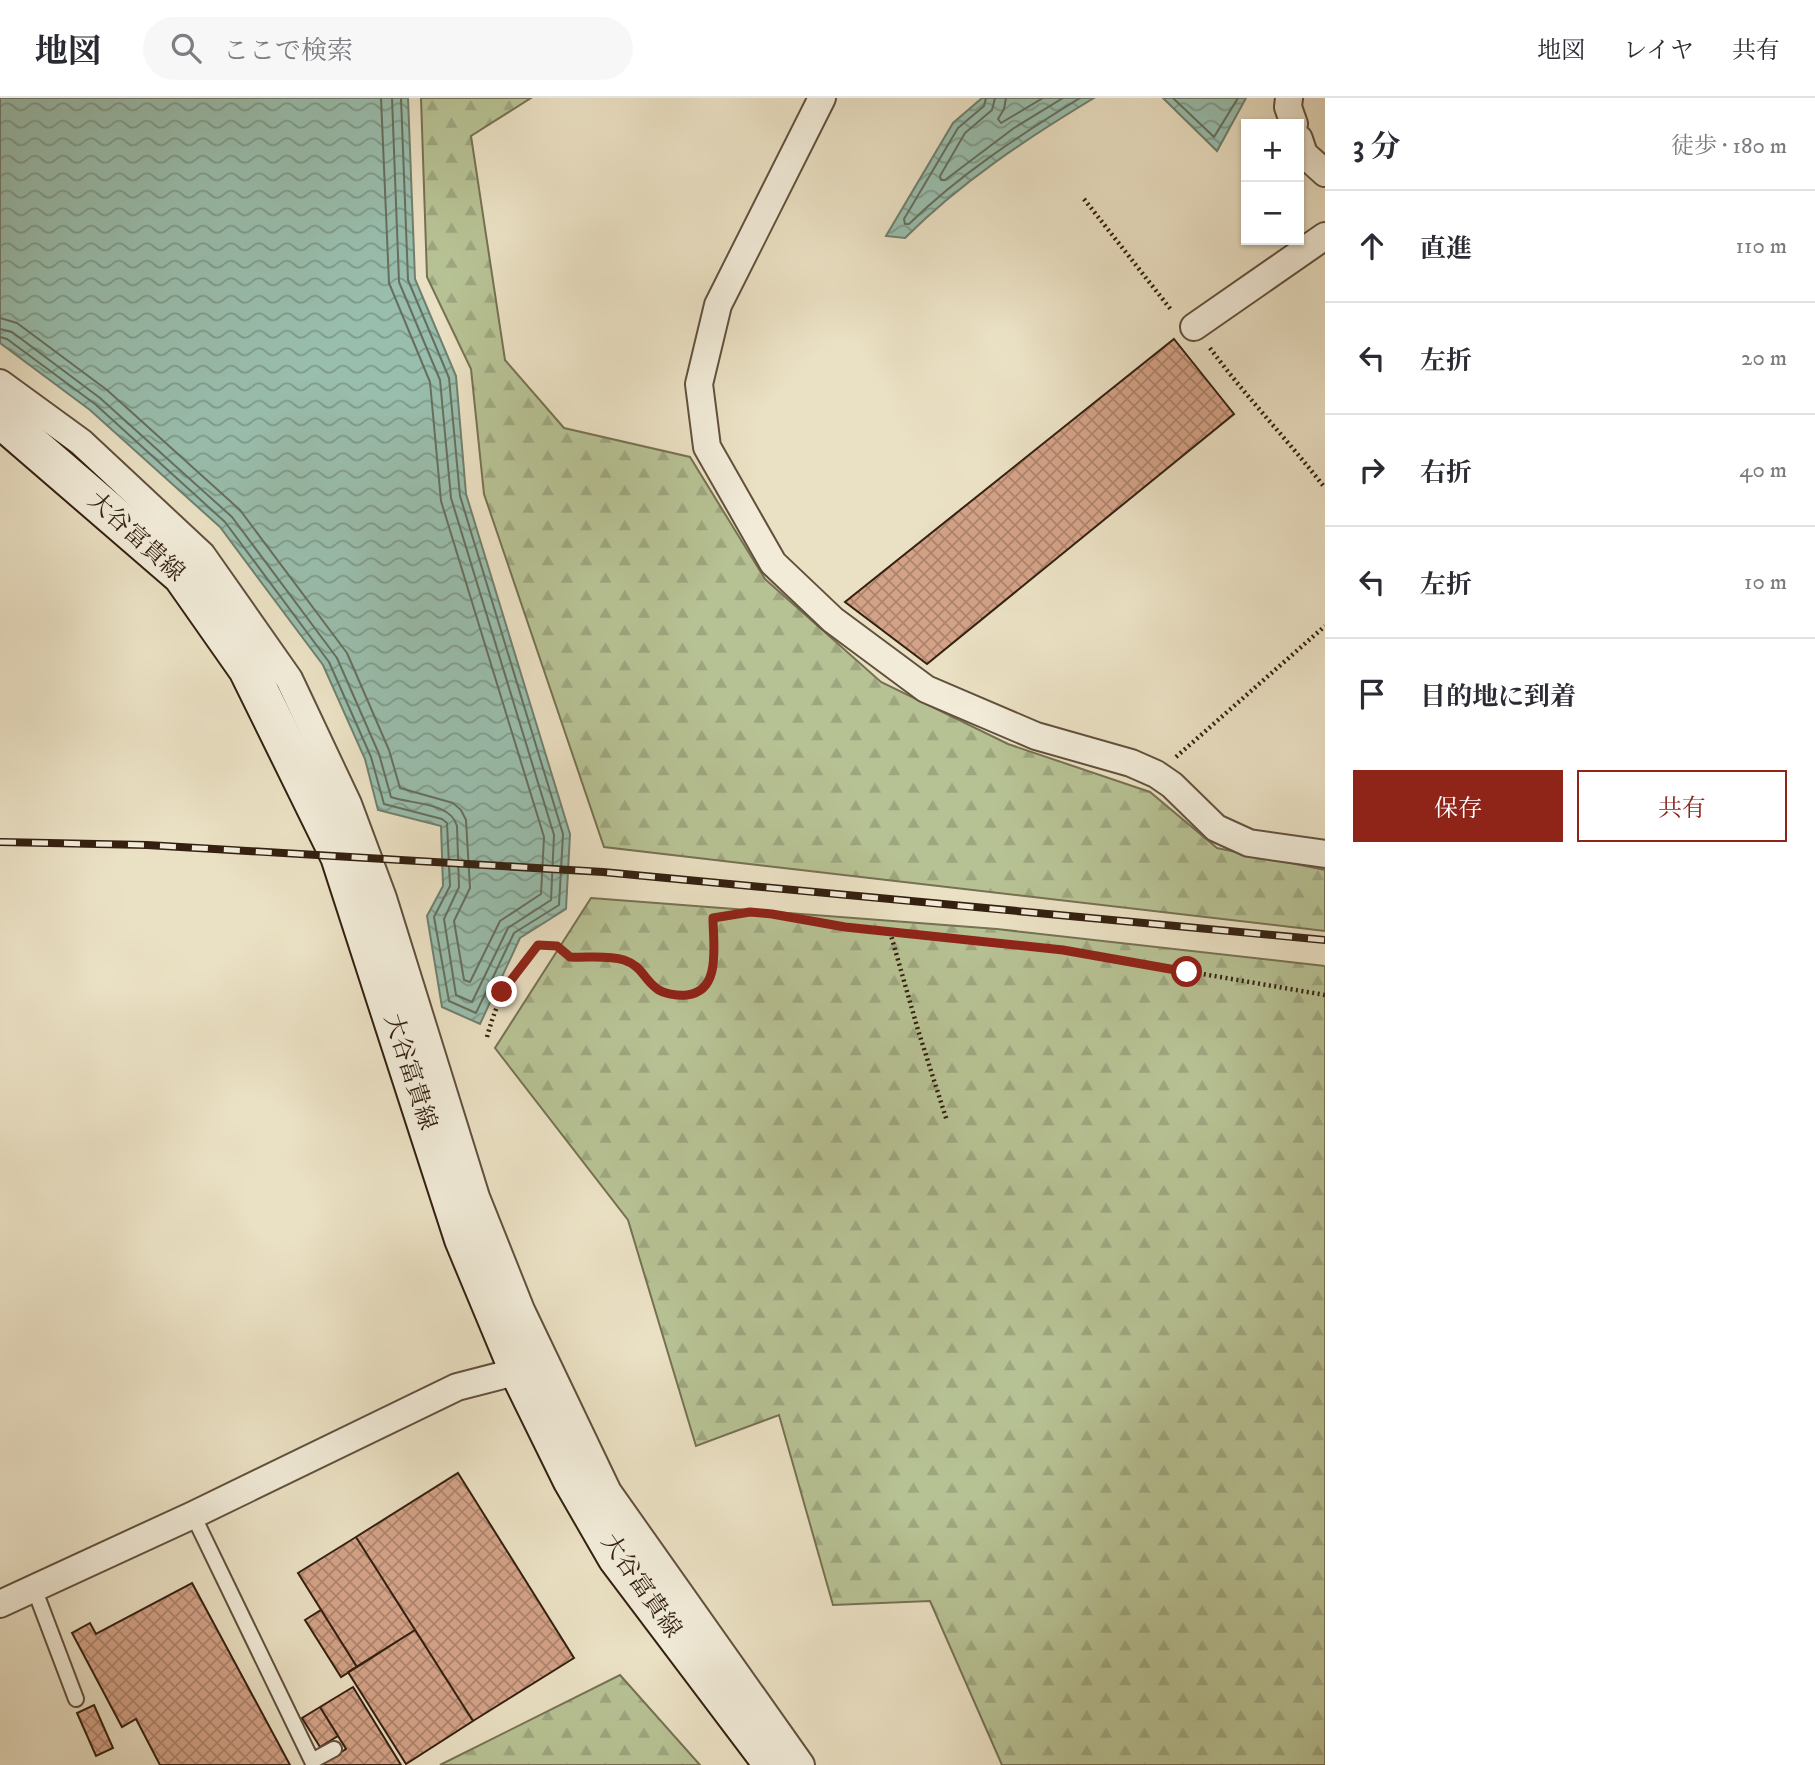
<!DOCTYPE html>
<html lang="ja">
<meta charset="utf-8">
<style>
:root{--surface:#fff;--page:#f7f7f7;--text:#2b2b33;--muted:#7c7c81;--line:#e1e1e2;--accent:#8f2418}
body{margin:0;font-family:"IM FELL DW Pica","Noto Serif JP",serif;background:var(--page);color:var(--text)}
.controls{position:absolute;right:21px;top:21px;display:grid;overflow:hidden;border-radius:0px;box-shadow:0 2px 5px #0004}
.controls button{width:63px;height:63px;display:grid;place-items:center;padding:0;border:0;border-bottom:2px solid var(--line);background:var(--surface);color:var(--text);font:35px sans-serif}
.stop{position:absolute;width:21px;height:21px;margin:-16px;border:5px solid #8f2418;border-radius:50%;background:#fff}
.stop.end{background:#8f2418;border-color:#fff;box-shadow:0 2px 7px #0008}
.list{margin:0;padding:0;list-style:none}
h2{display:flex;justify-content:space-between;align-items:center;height:91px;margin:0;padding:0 28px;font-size:30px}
h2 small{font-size:23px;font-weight:400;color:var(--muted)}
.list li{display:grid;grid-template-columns:46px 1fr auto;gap:21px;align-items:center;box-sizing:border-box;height:112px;padding:0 28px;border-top:2px solid var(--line)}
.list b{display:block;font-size:26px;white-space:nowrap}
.list em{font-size:23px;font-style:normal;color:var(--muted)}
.actions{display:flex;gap:14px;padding:21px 28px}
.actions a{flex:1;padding:16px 0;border:2px solid var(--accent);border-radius:0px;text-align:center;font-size:24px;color:var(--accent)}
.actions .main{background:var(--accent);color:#fff}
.icon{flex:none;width:38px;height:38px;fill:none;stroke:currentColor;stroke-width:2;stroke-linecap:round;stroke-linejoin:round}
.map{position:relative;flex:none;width:1325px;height:1667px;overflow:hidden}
header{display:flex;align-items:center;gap:42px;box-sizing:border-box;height:98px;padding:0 35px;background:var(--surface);border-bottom:2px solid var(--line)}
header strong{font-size:33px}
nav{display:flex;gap:38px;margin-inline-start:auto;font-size:24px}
.search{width:490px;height:63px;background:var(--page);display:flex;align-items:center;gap:18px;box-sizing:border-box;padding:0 24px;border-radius:38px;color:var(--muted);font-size:26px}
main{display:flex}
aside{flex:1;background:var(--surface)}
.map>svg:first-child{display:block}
.forest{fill:url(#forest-firs);stroke:#767152;stroke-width:2}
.water{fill:url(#water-waves);stroke:#717f6e;stroke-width:2}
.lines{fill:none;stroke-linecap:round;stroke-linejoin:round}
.shore{stroke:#666f5e;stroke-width:2}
.building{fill:url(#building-cross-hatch);stroke:#342010;stroke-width:2}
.lane-casing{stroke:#62503d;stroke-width:18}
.street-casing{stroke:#62503d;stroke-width:30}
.secondary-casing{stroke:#342010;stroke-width:42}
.path{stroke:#342010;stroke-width:4.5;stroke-dasharray:2 3.5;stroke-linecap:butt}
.lane{stroke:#f1ebd8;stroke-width:14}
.street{stroke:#f1ebd8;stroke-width:26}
.secondary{stroke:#f1ebd8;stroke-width:38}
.rail-casing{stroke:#342010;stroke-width:8}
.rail{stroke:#f1ebd8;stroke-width:5;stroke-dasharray:16;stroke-linecap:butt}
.route{stroke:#8f2418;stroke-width:9}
.labels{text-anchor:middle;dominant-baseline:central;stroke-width:7;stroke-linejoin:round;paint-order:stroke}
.street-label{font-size:24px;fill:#342010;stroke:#f1ebd8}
</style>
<header>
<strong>地図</strong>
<div class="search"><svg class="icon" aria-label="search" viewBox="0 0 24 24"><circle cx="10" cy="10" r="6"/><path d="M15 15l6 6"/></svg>ここで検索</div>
<nav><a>地図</a><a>レイヤ</a><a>共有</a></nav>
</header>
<main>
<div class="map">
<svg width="1325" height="1667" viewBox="0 0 1325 1667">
<defs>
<pattern id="forest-firs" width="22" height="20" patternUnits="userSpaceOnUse" patternTransform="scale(1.75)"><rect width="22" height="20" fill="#b7c294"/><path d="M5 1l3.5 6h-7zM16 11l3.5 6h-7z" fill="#9ea67f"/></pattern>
<pattern id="water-waves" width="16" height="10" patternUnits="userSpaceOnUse" patternTransform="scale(1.75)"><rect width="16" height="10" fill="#99bead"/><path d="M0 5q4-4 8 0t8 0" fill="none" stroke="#7e9a8b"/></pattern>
<pattern id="building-cross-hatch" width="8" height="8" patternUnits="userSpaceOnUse" patternTransform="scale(1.75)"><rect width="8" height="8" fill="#d4a287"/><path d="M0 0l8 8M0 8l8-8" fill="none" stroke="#ad846d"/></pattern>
</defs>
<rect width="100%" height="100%" fill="#eae0c3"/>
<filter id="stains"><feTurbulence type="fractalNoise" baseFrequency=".00286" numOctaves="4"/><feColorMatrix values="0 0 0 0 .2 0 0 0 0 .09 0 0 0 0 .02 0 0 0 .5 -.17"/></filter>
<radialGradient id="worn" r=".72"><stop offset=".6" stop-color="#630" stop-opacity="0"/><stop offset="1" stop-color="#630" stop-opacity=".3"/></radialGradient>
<path class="forest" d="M 421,0 L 531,0 L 471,38 L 505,262 L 564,330 L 690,359 L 765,481 L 881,584 L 1008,646 L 1150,694 L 1217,750 L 1325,772 L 1325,833 L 604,749 L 484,396 L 471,271 L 427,179 Z
M 591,800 L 997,831 L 1325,868 L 1325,1667 L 1002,1667 L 930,1503 L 833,1507 L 779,1317 L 696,1348 L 628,1122 L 495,950 Z
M 620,1577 L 700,1667 L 440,1667 Z"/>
<path class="water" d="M 0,0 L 408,0 L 415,181 L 456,278 L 466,396 L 570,736 L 566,811 L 520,840 L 480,926 L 442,909 L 427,818 L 443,788 L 441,728 L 378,712 L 365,661 L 323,567 L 220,429 L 90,312 L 0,245 Z
M 982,0 L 1094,0 C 1026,41 961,84 905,140 L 886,138 L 953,25 Z
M 1163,0 L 1246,0 L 1217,53 Z"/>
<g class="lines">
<path class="shore" d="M 986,0 L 984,8 L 958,30 L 904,121 L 905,126 L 909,126 C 960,76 1020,37 1080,0
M 995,0 L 992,12 L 965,35 L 940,78 L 941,82 L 945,82 L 1014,30 L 1063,0
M 1006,0 L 1004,11 L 998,21 L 1001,25 L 1043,0
M 1173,0 L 1214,39 L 1238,0
M 0,220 L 17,225 L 107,292 L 240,412 L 347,555 L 389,652 L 400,690 L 453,705 L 461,712 L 466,722 L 470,790 L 454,823 L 464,882 L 470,884 L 500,823 L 541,796 L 544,739 L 441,403 L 430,284 L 389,185 L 381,0
M 0,231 L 12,234 L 100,300 L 232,419 L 337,560 L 379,656 L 391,699 C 410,706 451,704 457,728 L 459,789 L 444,821 L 456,897 L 472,904 L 508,830 L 551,802 L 554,737 L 451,400 L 440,282 L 399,184 L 392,0
M 0,239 L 7,241 L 95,306 L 225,424 L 329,564 L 371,659 L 384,706 L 442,721 L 447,725 L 450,788 L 434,819 L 449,903 L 476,915 L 514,835 L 559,807 L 563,736 L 460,398 L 449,280 L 408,182 L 401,0"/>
</g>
<path class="building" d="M 1174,241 L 1234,316 L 927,566 L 845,504 Z
M 458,1375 L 574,1560 L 473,1623 L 356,1439 Z
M 356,1439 L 415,1532 L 357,1569 L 298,1475 Z
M 192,1485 L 290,1667 L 160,1667 L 136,1621 L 122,1629 L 72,1535 L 90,1525 L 96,1536 Z
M 321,1512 L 357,1569 L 341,1579 L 305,1522 Z
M 415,1532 L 473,1623 L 406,1666 L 348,1574 Z
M 353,1589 L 401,1667 L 321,1667 L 346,1651 L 320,1609 Z
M 94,1607 L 113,1650 L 96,1658 L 77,1615 Z
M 320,1609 L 338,1638 L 320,1649 L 302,1620 Z"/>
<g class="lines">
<g class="lane-casing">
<path id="lane" d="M 193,1417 L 312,1663 L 334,1651
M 34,1490 L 76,1601"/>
</g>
<g class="street-casing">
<path id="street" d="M 822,0 L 718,207 L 699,286 L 707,349 L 773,465 L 833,522 L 926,591 L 1036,638 L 1131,665 L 1156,676 L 1172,687 L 1216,730 L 1249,745 L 1325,756
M 1289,0 L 1288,9 L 1294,26
M 1299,41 L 1304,56 L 1325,75
M 1194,229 L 1325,138
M 0,285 L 81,344 L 202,457 L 289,581 L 348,706 L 383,800 L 476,1099 L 521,1212 L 608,1394 L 801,1667
M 0,1506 L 193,1417 L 457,1289 L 519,1273"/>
</g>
<g class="secondary-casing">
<path id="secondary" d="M 0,320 L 182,477 L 248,571 L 340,758 L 464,1141 L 519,1273 L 572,1381 L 617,1459 L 774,1667"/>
</g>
<path class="path" d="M 1084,101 L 1172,213
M 1210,250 C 1246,299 1288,342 1325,390
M 1176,659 L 1325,528
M 890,834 L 918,932 L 947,1023
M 487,939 C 498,898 511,879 538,847 L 557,848 L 570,859 C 587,860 607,857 624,863 C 642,868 643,880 656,890 C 663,896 678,898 687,897 C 722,893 713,846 713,820 L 750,814 L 772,815 L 845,829 L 1063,852 L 1325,897"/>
<use href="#lane" class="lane"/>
<use href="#street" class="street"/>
<use href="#secondary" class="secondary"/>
<g class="rail-casing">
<path id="rail" d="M 0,744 L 147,747 L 603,774 L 1325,842"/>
</g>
<use href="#rail" class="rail"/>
</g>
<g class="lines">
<path class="route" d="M 502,894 L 538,847 L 557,848 L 570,859 C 587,860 607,857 624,862 C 642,868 643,880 656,890 C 663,896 678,898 687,897 C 722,893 713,846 713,820 L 750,814 L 772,816 L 845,829 L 1063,852 L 1187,874"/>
</g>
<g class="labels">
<g class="street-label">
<text transform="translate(136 439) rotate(42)">大谷富貴線</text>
<text transform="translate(410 974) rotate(72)">大谷富貴線</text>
<text transform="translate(641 1488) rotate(55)">大谷富貴線</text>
</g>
</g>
<rect width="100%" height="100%" filter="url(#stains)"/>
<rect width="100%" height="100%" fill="url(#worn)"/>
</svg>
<div class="controls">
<button>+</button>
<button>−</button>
</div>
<div class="stop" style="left:1187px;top:874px"></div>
<div class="stop end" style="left:502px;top:894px"></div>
</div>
<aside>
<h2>3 分<small>徒歩 · 180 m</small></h2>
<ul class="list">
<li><svg class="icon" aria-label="ahead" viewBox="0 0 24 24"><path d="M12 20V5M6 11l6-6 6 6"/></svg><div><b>直進</b></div><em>110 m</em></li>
<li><svg class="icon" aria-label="left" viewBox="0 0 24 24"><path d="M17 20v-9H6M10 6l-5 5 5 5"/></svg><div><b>左折</b></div><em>20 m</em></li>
<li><svg class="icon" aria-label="right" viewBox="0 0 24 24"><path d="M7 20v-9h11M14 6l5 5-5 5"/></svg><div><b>右折</b></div><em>40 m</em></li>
<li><svg class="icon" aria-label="left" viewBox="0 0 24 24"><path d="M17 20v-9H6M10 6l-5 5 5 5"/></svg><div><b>左折</b></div><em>10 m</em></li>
<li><svg class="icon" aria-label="arrive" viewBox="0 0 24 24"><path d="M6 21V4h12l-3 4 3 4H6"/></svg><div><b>目的地に到着</b></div></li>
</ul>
<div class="actions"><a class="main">保存</a><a>共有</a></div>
</aside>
</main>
